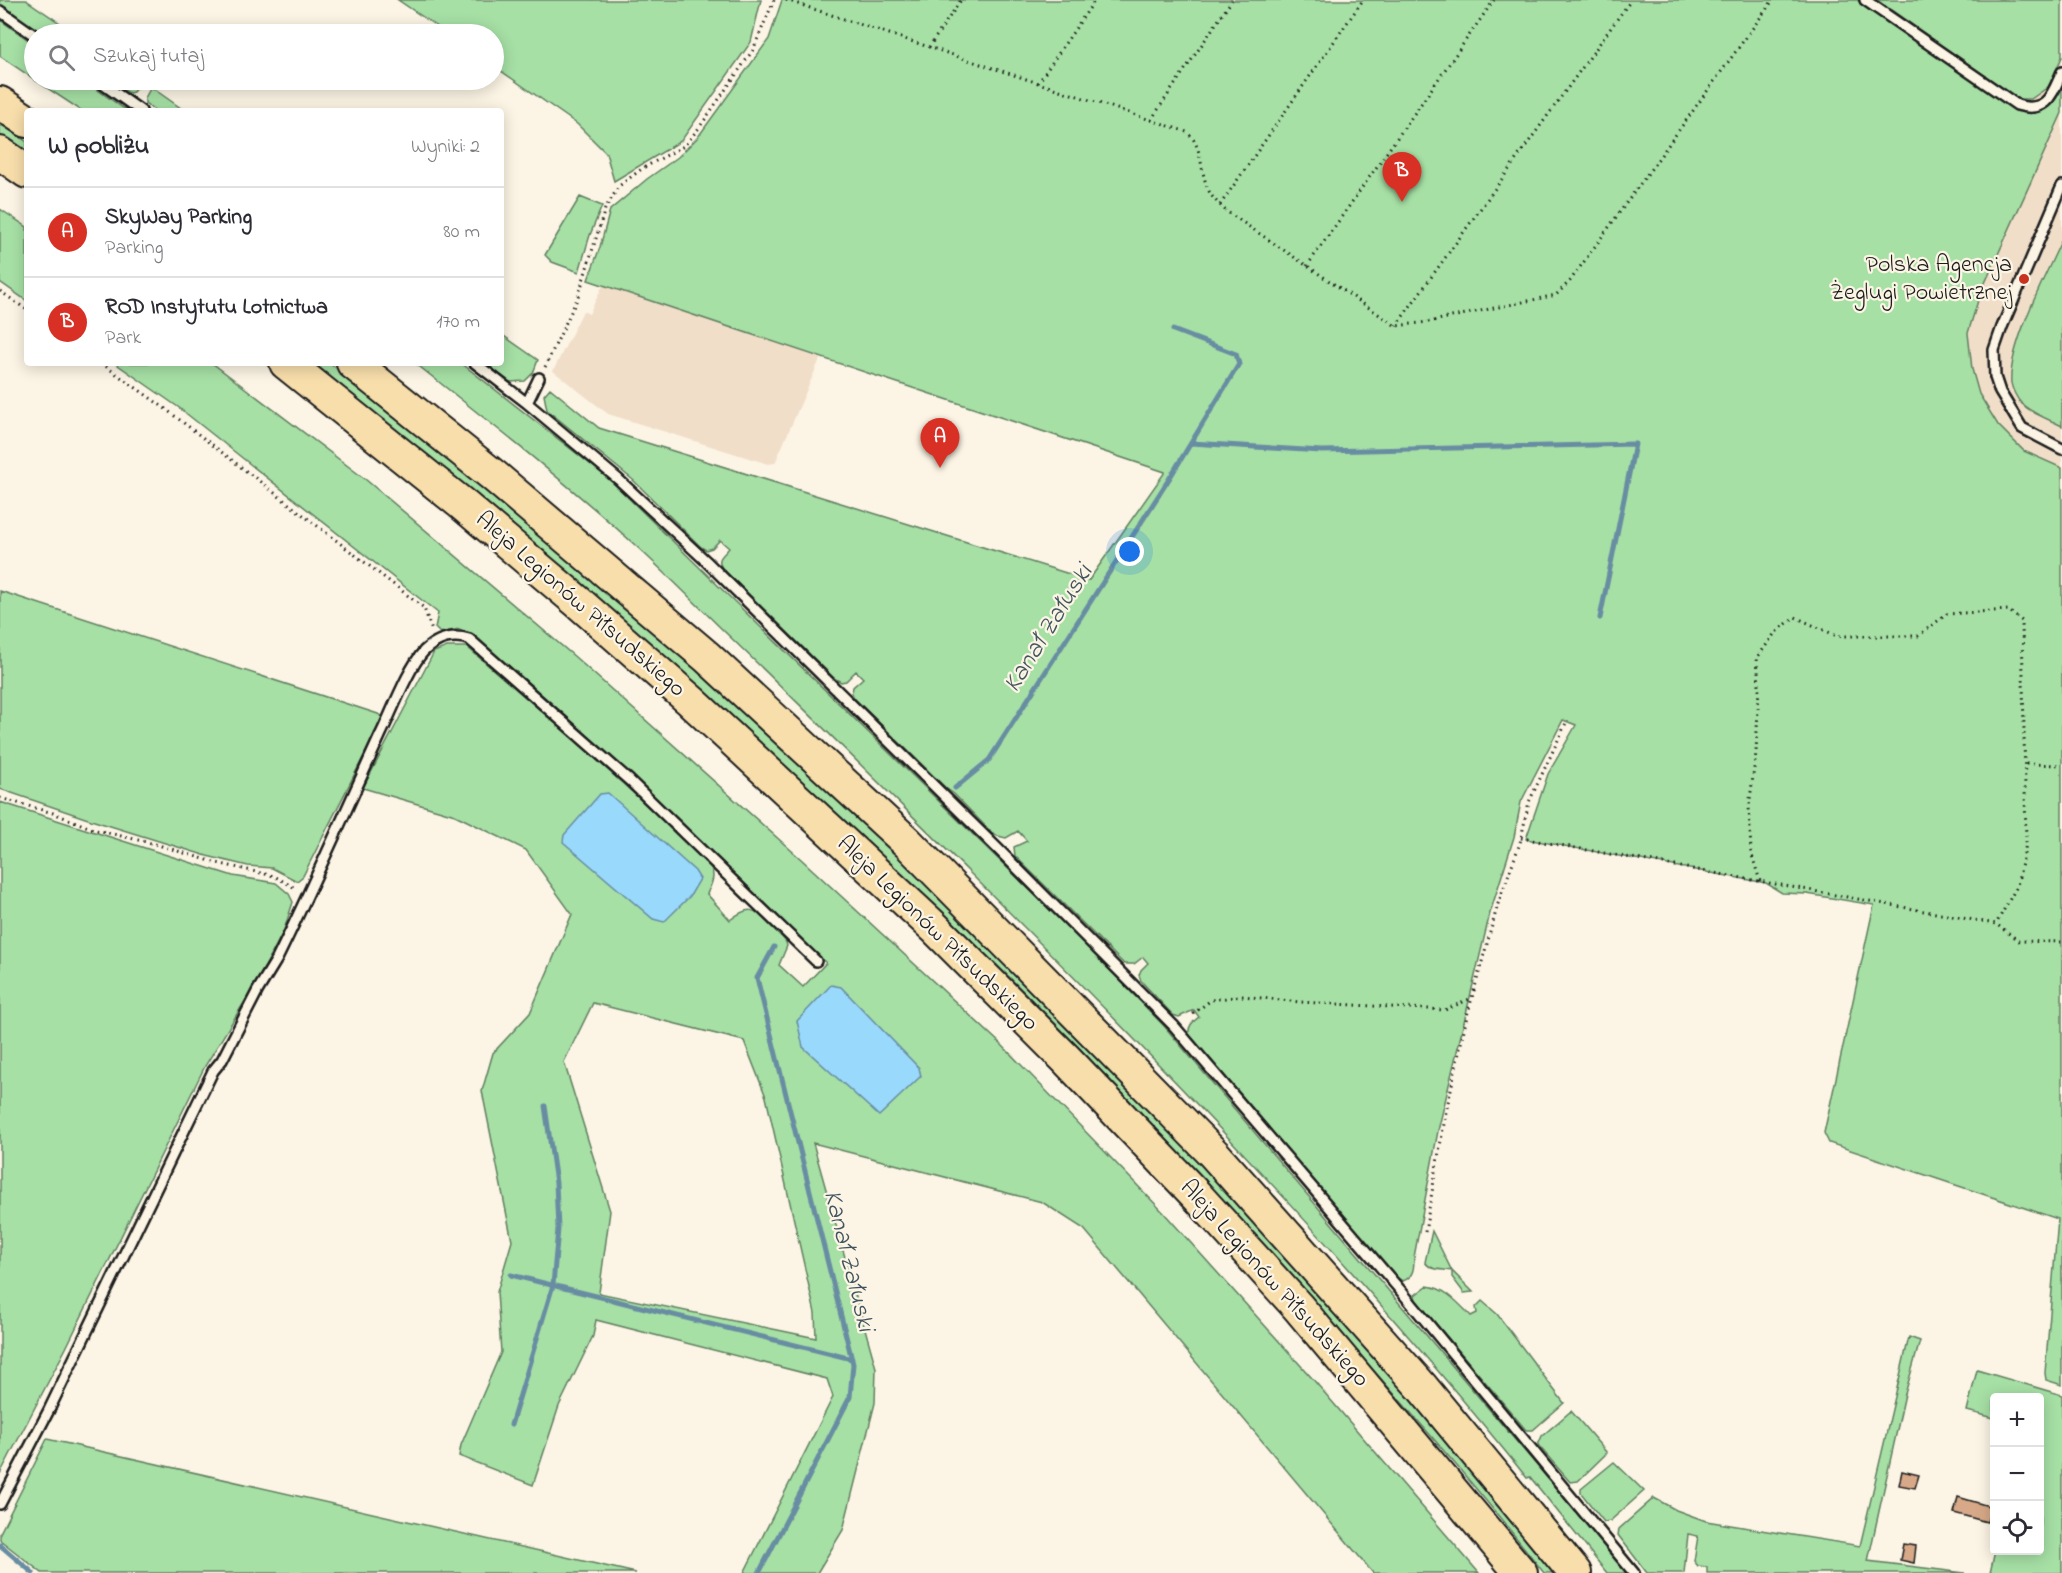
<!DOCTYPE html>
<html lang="pl">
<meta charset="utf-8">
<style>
:root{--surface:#fff;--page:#f2f2f3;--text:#2b2b33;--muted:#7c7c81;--line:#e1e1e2;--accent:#d93025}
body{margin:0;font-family:"Indie Flower",sans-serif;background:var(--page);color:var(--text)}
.controls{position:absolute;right:18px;bottom:18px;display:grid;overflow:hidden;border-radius:6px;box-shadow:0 3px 15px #0003}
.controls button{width:54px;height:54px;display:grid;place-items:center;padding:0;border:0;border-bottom:2px solid var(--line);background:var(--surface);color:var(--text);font:30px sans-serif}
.you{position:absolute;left:1130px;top:552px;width:21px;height:21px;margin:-15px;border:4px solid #fff;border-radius:50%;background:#1a73e8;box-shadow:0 0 0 9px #1a73e833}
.badge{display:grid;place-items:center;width:39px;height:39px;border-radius:50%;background:var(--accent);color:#fff;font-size:20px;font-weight:700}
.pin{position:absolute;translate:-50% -50px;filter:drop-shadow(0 2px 3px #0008)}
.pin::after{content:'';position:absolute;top:32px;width:21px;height:18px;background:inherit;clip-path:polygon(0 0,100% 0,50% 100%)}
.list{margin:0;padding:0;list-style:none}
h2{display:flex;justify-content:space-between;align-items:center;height:78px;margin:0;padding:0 24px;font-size:26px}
h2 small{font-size:20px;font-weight:400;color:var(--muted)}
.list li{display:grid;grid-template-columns:39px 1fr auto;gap:18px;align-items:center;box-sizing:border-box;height:90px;padding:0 24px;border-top:2px solid var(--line)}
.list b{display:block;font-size:22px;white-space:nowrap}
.list p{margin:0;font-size:20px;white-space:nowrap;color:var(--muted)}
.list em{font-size:20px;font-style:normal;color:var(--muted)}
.icon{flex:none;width:33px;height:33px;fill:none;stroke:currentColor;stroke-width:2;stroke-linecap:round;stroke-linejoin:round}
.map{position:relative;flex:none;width:2062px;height:1573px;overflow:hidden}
.search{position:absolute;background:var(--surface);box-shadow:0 3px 15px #0003;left:24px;top:24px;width:480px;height:66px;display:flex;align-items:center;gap:15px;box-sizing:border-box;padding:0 21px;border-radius:33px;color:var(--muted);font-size:22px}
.panel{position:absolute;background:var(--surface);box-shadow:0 3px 15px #0003;left:24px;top:108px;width:480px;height:258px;border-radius:6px}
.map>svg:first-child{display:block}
.built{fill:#f1dec9}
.green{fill:#a6e0a5;stroke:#617e60;stroke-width:1.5;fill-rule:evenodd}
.water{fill:#99d9fb;stroke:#678da2;stroke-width:1.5}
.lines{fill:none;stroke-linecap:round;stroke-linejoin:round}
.stream{stroke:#678da2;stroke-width:5}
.building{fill:#d7a988;stroke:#1c1c1c;stroke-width:1.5}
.service-casing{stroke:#1c1c1c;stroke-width:14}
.motorway-casing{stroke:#1c1c1c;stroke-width:36}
.path{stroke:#1c1c1c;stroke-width:3;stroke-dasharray:1.5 4.5;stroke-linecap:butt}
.service{stroke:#fcf5e5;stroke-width:9}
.motorway{stroke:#f8deab;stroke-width:32}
.poi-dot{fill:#c8321e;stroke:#fcf5e5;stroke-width:2}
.labels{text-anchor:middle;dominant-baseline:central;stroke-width:4.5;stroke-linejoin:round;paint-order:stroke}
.poi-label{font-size:24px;fill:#1c1c1c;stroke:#fcf5e5;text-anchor:end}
.street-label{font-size:24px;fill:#1c1c1c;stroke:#fcf5e5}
.water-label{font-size:26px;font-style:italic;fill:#42555f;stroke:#fcf5e5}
</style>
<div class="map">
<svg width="2062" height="1573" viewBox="0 0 2062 1573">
<rect width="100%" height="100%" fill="#fcf5e5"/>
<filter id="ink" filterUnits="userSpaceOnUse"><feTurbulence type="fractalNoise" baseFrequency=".0167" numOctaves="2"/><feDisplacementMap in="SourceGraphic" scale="12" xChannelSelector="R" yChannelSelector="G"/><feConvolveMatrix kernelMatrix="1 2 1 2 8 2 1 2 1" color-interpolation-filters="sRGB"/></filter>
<g filter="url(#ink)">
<path class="built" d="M 1836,0 L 2062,0 L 2062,468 L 2024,451 L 1998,425 L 1979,394 L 1972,369 L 1968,333 L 1980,294 Z
M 603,285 L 821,357 L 775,463 L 768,464 L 608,414 L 553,371 L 583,311 L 589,314 Z"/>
<path class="green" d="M 0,0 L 26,0 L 76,34 L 41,34 L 0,7 Z
M 398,0 L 761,0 L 751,42 L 681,141 L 614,181 L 606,153 L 577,124 L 494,66 L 494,34 L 448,34 Z
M 782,0 L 1857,0 L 2006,104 C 2042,121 2047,112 2062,79 L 2062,113 L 1980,294 L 1968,333 L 1972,369 L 1979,394 L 1998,425 L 2024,451 L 2062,468 L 2062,1385 L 2046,1380 L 2045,1373 L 2058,1219 L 1829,1143 L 1824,1133 L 1874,905 L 1807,894 L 1782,893 L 1766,883 L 1526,839 L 1548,774 L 1576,725 L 1563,720 L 1521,802 L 1514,837 L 1490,913 L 1438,1131 L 1414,1257 C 1414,1267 1414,1277 1403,1281 L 1395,1277 L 1189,1034 C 1188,1025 1193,1022 1199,1017 L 1194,1010 L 1179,1017 L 1173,1015 L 1141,981 L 1139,975 L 1141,970 L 1148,963 L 1143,957 L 1134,964 L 1124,964 L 1015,856 L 1014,847 L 1027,841 L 1018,831 L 1006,838 L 994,835 L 954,794 L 947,789 L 854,698 L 852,693 L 853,687 L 863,678 L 856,671 L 846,681 L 841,682 L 834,678 L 722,568 C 716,558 723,556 729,548 L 720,540 L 712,548 L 706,550 L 701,547 L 633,480 L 547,410 L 544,395 L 550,388 L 599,428 L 1089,580 L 1165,472 L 588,280 L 600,247 L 610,210 L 647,179 L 678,157 L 698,137 L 769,39 Z
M 1877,0 L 2062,0 L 2062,57 L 2048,87 L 2031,99 L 2019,99 Z
M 0,20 L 34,44 L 34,79 L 0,56 Z
M 35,80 L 84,80 L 127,111 L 82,111 Z
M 107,80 L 142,80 L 133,92 L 129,93 Z
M 151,87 L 185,111 L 156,111 L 145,103 L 145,98 Z
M 0,123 L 27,142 L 27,154 L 0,135 Z
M 580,197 L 602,206 L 590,235 L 579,272 L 552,262 L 545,255 Z
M 0,209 L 27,227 L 27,301 L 0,282 Z
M 2062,239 L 2062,426 C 2048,419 2032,414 2021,403 C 2017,399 2012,389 2011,383 C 2008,346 2046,275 2062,239 Z
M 501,334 L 538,360 L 533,373 L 525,381 L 510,382 L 485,363 L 501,363 Z
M 115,363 L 212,363 L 365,479 L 575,657 L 801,859 L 1002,1045 L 1164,1213 L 1311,1377 L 1479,1573 L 1373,1573 L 1084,1229 L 1042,1202 L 813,1143 L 876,1368 L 875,1403 L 843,1530 L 817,1573 L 744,1573 L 833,1397 L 827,1379 L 596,1320 L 593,1336 L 559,1406 L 533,1485 L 459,1456 L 461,1445 L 501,1352 L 497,1292 L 512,1241 L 482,1091 L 493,1053 L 530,1013 L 572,914 L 526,850 L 455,815 L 363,788 L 434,652 L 447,647 L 467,647 L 577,742 L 707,860 C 716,875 714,879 707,894 L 730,920 C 748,906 754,907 770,924 C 775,930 781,935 786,942 L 787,946 L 779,965 L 803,987 L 826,963 L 585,733 L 473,634 L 459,629 L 440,633 L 435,628 L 438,613 L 178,407 ZM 593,1003 L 744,1041 L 766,1097 L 815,1313 L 816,1338 L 599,1293 L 610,1211 L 564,1062 Z
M 311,363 L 330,363 C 433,447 536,530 637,617 C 844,797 1040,990 1226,1192 C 1340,1316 1450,1442 1554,1573 L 1544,1573 C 1462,1467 1372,1369 1283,1269 C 1202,1179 1120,1088 1034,1002 C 977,944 917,889 858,833 C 682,669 500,513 311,363 Z
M 415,363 L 461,363 L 608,478 L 1082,941 L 1165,1027 L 1628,1573 L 1607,1573 L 1530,1477 L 1527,1478 C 1354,1264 1164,1066 969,872 C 888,792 808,712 726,633 C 696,604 666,573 635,545 C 565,481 489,422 415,363 Z
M 0,591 L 378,714 L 383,718 L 303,876 L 297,881 L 272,868 L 248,866 L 207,856 L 91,820 L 0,789 Z
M 0,802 L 233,876 L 276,883 L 289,894 L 293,902 L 284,930 L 258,980 L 205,1066 L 66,1348 L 0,1474 Z
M 1432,1231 L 1452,1271 L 1473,1292 L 1464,1293 L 1452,1277 L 1452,1271 C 1442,1269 1431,1271 1425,1262 Z
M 1427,1286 C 1446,1288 1458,1303 1471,1316 L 1477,1313 L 1476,1307 L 1482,1301 L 1497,1314 L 1564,1403 L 1533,1430 L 1526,1430 L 1416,1300 L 1415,1295 Z
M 1909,1337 L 1920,1341 L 1905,1394 L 1868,1561 L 1965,1573 L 1707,1573 L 1707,1567 L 1698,1566 L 1694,1561 L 1698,1536 L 1688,1534 L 1684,1573 L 1647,1573 L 1618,1535 L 1619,1529 L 1654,1498 L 1676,1510 L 1706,1521 L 1860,1546 Z
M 1977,1370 L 2062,1395 L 2062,1573 L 1990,1573 L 1995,1551 L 2040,1550 L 2040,1398 L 1994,1398 L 1994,1418 L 1967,1411 Z
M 1571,1411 L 1607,1453 L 1578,1481 L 1570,1482 L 1538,1445 L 1542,1436 Z
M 47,1439 L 636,1573 L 42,1573 L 0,1540 L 0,1533 Z
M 1614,1462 L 1644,1491 L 1610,1521 L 1604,1522 L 1581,1493 L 1581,1489 Z"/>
<path class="water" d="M 608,793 L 695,871 L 700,879 L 690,896 L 664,922 L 653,919 L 563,842 L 564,835 L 600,794 Z
M 831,985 L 841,987 L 919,1068 L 921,1076 L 879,1116 L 803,1047 L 797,1021 Z"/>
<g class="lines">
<path class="stream" d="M 1191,443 L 1322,451 L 1635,444 L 1600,618
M 955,788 L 989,760 L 1169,479 L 1239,364 L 1236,354 L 1173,330
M 511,1275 L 852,1359
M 511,1425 L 553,1285 L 558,1229 L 556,1183 L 545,1106
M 0,1545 L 33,1573
M 759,1573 L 850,1397 L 853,1364 L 757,978 L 774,947"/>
</g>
<path class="building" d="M 1902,1471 L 1919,1475 L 1915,1488 L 1899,1485 Z
M 1958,1497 L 1992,1507 L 1987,1522 L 1954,1513 Z
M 1903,1544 L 1916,1546 L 1914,1563 L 1900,1560 Z"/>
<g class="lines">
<g class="service-casing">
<path id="service" d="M 1865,0 L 2017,105 C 2047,114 2052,94 2062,72
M 0,11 L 34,35
M 97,80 L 141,111
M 2062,186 L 2002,327 L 1994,350 L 1995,377 L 2000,392 L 2022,428 L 2062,449
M 475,363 L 527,403 L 618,479 L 706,561 L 999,850 L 1174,1026 L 1401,1291 L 1634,1573
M 527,403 L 539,378
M 0,1504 L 49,1410 L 213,1071 L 222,1060 L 258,990 L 277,959 C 313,886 346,810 380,736 C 391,714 408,668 424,651 C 438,638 452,634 469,639 L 629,780 L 816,961"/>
</g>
<g class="motorway-casing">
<path id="motorway" d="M 0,103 L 27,121
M 0,153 L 27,172
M 286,363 L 462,504 L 578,602 L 691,701 L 935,928 L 1066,1059 L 1198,1197 L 1298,1307 L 1521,1573
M 353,363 L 494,476 L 707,657 L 908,843 L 1214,1154 L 1421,1386 L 1575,1573"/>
</g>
<path class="path" d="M 786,0 L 1187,132 C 1204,146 1199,174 1210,193 C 1214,200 1221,206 1226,211 L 1396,326 L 1428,322 L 1556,295 L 1570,281 L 1773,0
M 929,47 L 961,0
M 1038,83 L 1095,0
M 1151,120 L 1232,0
M 1220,205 L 1363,0
M 1307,266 L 1494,0
M 0,291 L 27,310
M 1396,326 L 1631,0
M 101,363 L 163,407 L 424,608 L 432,631
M 545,367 L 578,297 L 605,209 L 619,186 L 643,168 L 684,146 L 699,128 L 753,50 L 774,0
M 2026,764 L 2062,765
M 0,798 L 53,813 L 96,830 L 155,844 L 217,863 L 274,876 L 297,889
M 1521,838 L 1996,924 L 2019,941 L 2062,942
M 1760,881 L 1751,852 L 1749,807 L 1756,753 L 1759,685 L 1757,658 L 1775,633 L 1795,617 L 1837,636 L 1918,636 L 1947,614 L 2008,610 L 2022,621 L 2026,844 L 2017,886 L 1996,924
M 1193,1014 L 1211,1000 L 1242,996 L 1300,1002 L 1445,1010 L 1472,998
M 1425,1232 L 1446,1112 L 1467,1016 L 1498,904 L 1520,843 L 1529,802 L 1566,723"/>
<use href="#service" class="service"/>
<use href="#motorway" class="motorway"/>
</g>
</g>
<circle class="poi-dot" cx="2024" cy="279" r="6"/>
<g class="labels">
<g class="poi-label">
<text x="2012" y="265">Polska Agencja<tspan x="2012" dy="28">Żeglugi Powietrznej</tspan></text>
</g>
<g class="street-label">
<text transform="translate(580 605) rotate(41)">Aleja Legionów Piłsudskiego</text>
<text transform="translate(937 934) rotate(44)">Aleja Legionów Piłsudskiego</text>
<text transform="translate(1274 1284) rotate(48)">Aleja Legionów Piłsudskiego</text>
</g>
<g class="water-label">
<text transform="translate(1049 629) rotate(-58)">Kanał Załuski</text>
<text transform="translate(848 1261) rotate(76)">Kanał Załuski</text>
</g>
</g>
</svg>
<div class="controls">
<button>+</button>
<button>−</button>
<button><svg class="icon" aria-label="locate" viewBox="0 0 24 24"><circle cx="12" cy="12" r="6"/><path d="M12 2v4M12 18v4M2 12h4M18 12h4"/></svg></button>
</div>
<div class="you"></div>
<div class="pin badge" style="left:940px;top:468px">A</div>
<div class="pin badge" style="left:1402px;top:202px">B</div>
<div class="search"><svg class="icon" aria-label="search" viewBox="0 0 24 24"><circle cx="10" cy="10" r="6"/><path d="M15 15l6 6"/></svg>Szukaj tutaj</div>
<section class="panel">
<h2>W pobliżu<small>Wyniki: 2</small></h2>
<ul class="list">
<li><span class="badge">A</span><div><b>SkyWay Parking</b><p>Parking</p></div><em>80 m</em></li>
<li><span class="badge">B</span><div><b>ROD Instytutu Lotnictwa</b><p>Park</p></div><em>170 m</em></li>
</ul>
</section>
</div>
